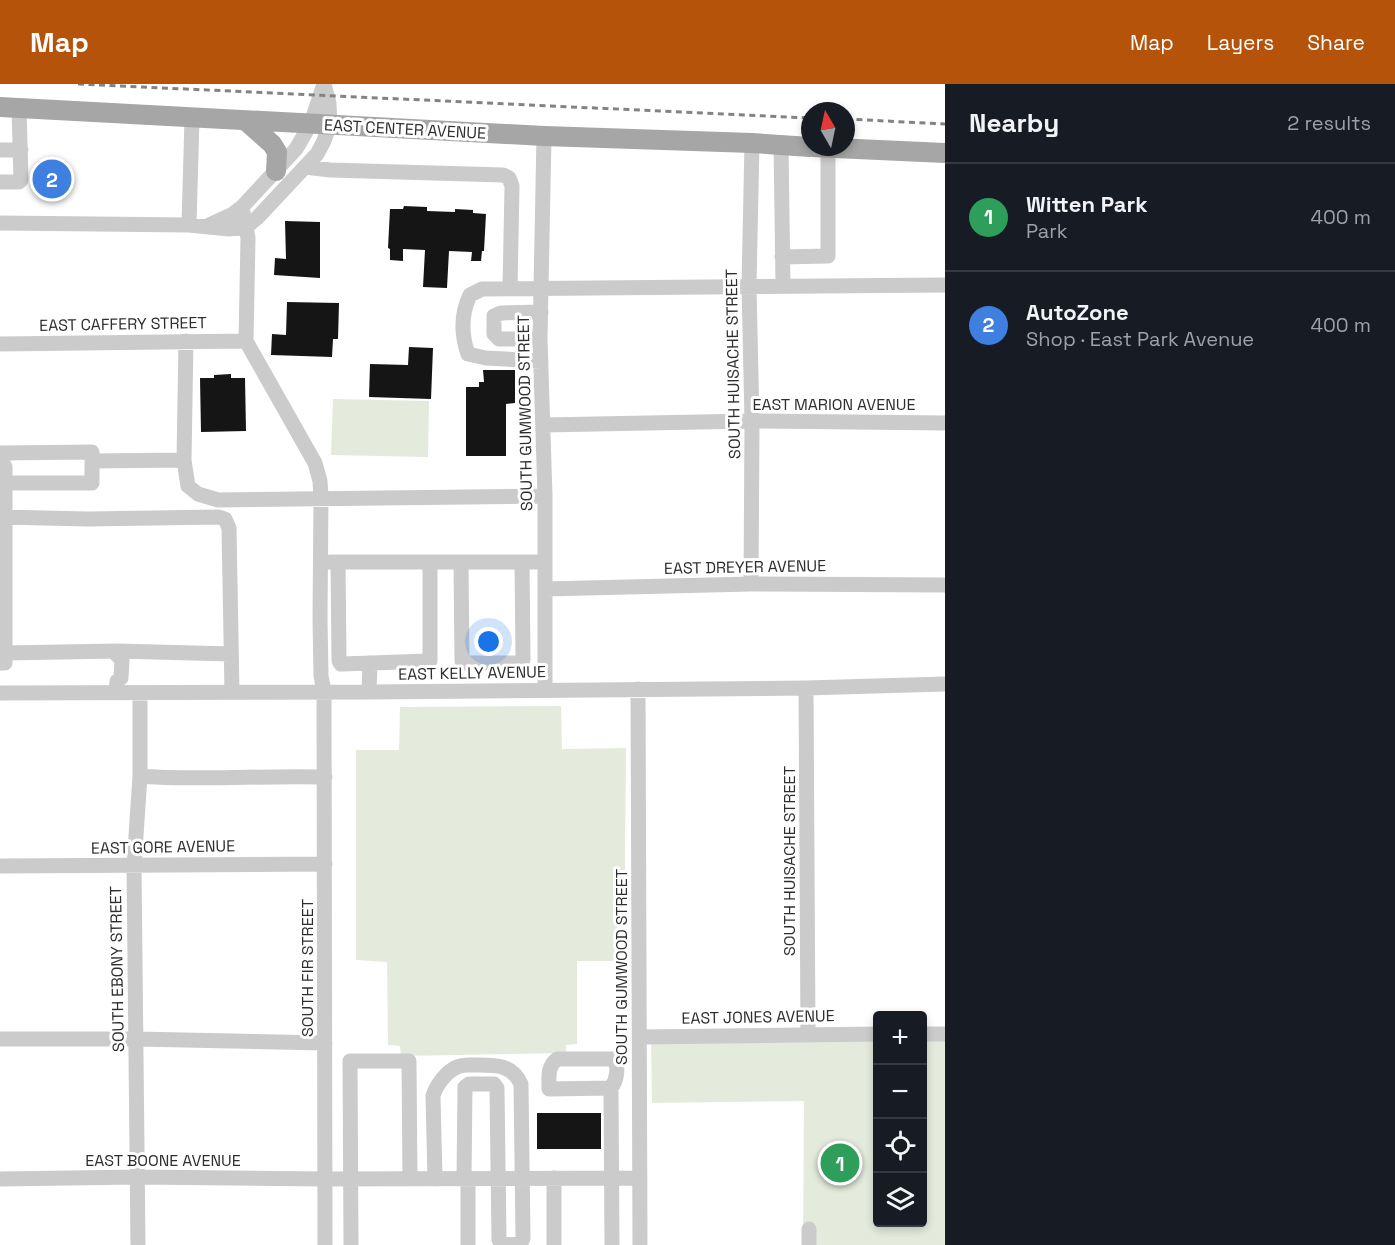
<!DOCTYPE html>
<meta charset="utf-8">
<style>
:root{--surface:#171b24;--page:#20242c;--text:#f1f3f6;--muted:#9ea1a6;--line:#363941;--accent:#b45309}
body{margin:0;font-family:"Space Grotesk",sans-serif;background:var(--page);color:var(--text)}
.controls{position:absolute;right:18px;bottom:18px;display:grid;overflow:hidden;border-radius:6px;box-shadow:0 3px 9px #0003}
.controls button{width:54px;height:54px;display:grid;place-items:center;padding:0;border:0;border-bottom:2px solid var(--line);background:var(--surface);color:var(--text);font:30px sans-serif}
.compass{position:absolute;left:801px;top:18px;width:54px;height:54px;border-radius:50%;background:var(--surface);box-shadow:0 3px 9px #0003;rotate:351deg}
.you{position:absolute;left:489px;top:558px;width:21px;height:21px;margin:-15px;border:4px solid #fff;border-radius:50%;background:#1a73e8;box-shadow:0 0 0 9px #1a73e833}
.badge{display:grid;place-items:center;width:39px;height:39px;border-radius:50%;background:var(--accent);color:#fff;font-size:20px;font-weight:700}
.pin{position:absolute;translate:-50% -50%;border:3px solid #fff;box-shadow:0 2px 6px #0006}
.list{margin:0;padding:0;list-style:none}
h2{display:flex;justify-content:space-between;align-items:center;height:78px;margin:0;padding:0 24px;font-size:26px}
h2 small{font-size:20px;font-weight:400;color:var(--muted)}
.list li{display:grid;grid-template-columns:39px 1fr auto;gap:18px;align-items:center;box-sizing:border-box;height:108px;padding:0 24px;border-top:2px solid var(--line)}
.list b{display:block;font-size:22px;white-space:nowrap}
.list p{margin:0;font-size:20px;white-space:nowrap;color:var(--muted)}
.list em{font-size:20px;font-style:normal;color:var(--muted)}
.icon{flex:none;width:33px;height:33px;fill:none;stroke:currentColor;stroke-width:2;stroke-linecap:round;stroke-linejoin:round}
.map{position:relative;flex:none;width:945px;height:1161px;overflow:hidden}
header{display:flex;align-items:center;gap:36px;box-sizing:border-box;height:84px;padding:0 30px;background:var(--accent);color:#fff}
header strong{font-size:28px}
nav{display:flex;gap:33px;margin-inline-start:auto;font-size:21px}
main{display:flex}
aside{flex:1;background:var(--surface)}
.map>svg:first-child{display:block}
.green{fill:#e4ebdd}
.building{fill:#151515}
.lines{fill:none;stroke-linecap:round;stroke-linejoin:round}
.minor{stroke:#cbcbcb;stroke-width:15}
.major{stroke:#a6a6a6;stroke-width:20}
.rail{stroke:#838383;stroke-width:3;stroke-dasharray:6 4.5;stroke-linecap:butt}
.labels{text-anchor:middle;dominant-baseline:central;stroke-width:6;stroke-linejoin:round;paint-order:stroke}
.street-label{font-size:16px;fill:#2e2e2e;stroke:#fff}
</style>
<header>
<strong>Map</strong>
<nav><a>Map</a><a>Layers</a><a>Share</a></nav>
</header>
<main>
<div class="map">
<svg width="945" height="1161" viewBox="0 0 945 1161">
<rect width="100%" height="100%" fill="#fff"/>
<path class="green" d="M 333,315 L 429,317 L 428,373 L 331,371 Z
M 561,622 L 562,665 L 626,664 L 624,877 L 577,877 L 577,960 L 566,961 L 566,969 L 401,972 L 400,962 L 388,961 L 387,878 L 356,876 L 356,666 L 399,666 L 400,623 Z
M 923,954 L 945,954 L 945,1161 L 803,1161 L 804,1017 L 652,1019 L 651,957 L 877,955 L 878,1138 L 922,1138 Z"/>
<path class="building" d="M 404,122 L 427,123 L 427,127 L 455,128 L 455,125 L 473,126 L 473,129 L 486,130 L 484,167 L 482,167 L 481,177 L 471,177 L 472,168 L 449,167 L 447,204 L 423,203 L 425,166 L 403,165 L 403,177 L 390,176 L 390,165 L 388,164 L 390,125 L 403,125 Z
M 285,137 L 320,138 L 320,194 L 274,191 L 275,174 L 286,175 Z
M 287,218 L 339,219 L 338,255 L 333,255 L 332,273 L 271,271 L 272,250 L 286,251 Z
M 409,263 L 433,264 L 431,315 L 369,313 L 370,280 L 408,281 Z
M 483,286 L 515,286 L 515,319 L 506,320 L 506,372 L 466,372 L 466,303 L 479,303 L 479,298 L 484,298 Z
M 231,290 L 231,294 L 245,294 L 246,347 L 201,348 L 200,294 L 214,294 L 214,291 Z
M 537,1029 L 601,1029 L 601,1065 L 537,1065 Z"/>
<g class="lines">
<path class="minor" d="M 544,52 L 540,255 L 545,412 L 545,605
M 781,61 L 783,201
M 0,66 L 21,66
M 305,83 L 330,86 L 503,91 L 509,94 L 512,102 L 510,204
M 0,98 L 19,98 L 21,96 L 19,24
M 242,123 L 248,154 L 246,257 L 315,379 L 320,397 L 321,413 L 320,535 L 321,592 L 324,607 L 325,1161
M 0,139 L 189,141 L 229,145 L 246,143 L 257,134 L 317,70 L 323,59 L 330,41 L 329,19 L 324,0
M 189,141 L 192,34
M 207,142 L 233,130 L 242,123 L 296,65 L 311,39 L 324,0
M 782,173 L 828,172 L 828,64
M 540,255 L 499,255 L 494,250 L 494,232 L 501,229 L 541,228
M 186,257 L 184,376 L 188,402 L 198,410 L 218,416 L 545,412
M 0,260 L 246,257
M 541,277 L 486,274 L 468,270 C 461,250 461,230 470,211 L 482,205 L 945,201
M 543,341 L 752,337 L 945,339
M 0,369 L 92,368 L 92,399 L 5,399
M 0,372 L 5,383 L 5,579 L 0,579
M 92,377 L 184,376
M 0,433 L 88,435 L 219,433 L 225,435 L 229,444 L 232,608
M 330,478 L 545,478
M 338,478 L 339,577 L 341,580 L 430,577 L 430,478
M 461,478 L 462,577 L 465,579 L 521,579 L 523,576 L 522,478
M 751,500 L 752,337 L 749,202 L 752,59
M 545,505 L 751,500 L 945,501
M 117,567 L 231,570
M 5,569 L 117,567 L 117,571 L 122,576 L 121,594 L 117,597 L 116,609
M 806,604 L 808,950
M 638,605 L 640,1161
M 369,608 L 370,579
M 0,609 L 369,608 L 806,604 L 945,600
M 140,692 C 201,697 263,691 325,693
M 0,782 L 325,780
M 922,950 L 945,950
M 640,953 L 878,950
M 0,955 L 136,955 L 325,959
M 611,1004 C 617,996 619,983 614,975 L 557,975 C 547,983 549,993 549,1005 L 611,1004 L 612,1161
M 554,1094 L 554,1161
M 0,1095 L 137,1093 L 325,1095 L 640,1094
M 435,1095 L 433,1012 C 436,1001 447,987 457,983 C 463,980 470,981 476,981 C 495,981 512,980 521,1000 L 523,1154 L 521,1159 L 503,1161 L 499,1156 L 497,1004 L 494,1000 L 469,1000 L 465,1003 L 464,1095
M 468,1095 L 468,1161
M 138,1161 L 134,782 L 140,692 L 140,609
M 351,1161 L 350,977 L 409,977 L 410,1095
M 809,1161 L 809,1145"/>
<path class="major" d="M 0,23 L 544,52 L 752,59 L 810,63
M 246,37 L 272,60 L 277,68 L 276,87
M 813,63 L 945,69"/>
<path class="rail" d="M 78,0 L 810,34
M 846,35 L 945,40"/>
</g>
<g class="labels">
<g class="street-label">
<text transform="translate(405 45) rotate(3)">EAST CENTER AVENUE</text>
<text transform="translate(123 240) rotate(-1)">EAST CAFFERY STREET</text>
<text transform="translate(733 280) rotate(-91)">SOUTH HUISACHE STREET</text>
<text x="834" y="320">EAST MARION AVENUE</text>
<text transform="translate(525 329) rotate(-91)">SOUTH GUMWOOD STREET</text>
<text transform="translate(745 483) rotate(-1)">EAST DREYER AVENUE</text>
<text transform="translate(472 589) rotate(-1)">EAST KELLY AVENUE</text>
<text transform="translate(163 763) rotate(-1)">EAST GORE AVENUE</text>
<text transform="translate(789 777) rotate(-90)">SOUTH HUISACHE STREET</text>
<text transform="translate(621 883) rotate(-90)">SOUTH GUMWOOD STREET</text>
<text transform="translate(307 884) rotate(-90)">SOUTH FIR STREET</text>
<text transform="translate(117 885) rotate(-91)">SOUTH EBONY STREET</text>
<text transform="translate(758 933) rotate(-1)">EAST JONES AVENUE</text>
<text x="163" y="1076">EAST BOONE AVENUE</text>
</g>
</g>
</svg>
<div class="controls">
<button>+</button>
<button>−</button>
<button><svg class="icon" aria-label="locate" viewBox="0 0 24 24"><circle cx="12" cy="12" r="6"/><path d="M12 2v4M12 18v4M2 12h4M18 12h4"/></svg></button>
<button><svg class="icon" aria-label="layers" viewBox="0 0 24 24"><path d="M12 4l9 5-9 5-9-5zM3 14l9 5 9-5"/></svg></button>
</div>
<svg class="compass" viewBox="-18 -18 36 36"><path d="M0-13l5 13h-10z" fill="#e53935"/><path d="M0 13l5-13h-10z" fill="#9ea1a6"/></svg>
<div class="you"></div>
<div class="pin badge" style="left:840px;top:1079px;background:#2e9e5b">1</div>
<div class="pin badge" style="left:52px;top:95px;background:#3f7fe0">2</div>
</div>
<aside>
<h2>Nearby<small>2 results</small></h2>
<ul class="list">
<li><span class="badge" style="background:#2e9e5b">1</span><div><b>Witten Park</b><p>Park</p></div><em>400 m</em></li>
<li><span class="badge" style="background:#3f7fe0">2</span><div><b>AutoZone</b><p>Shop · East Park Avenue</p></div><em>400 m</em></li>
</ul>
</aside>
</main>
